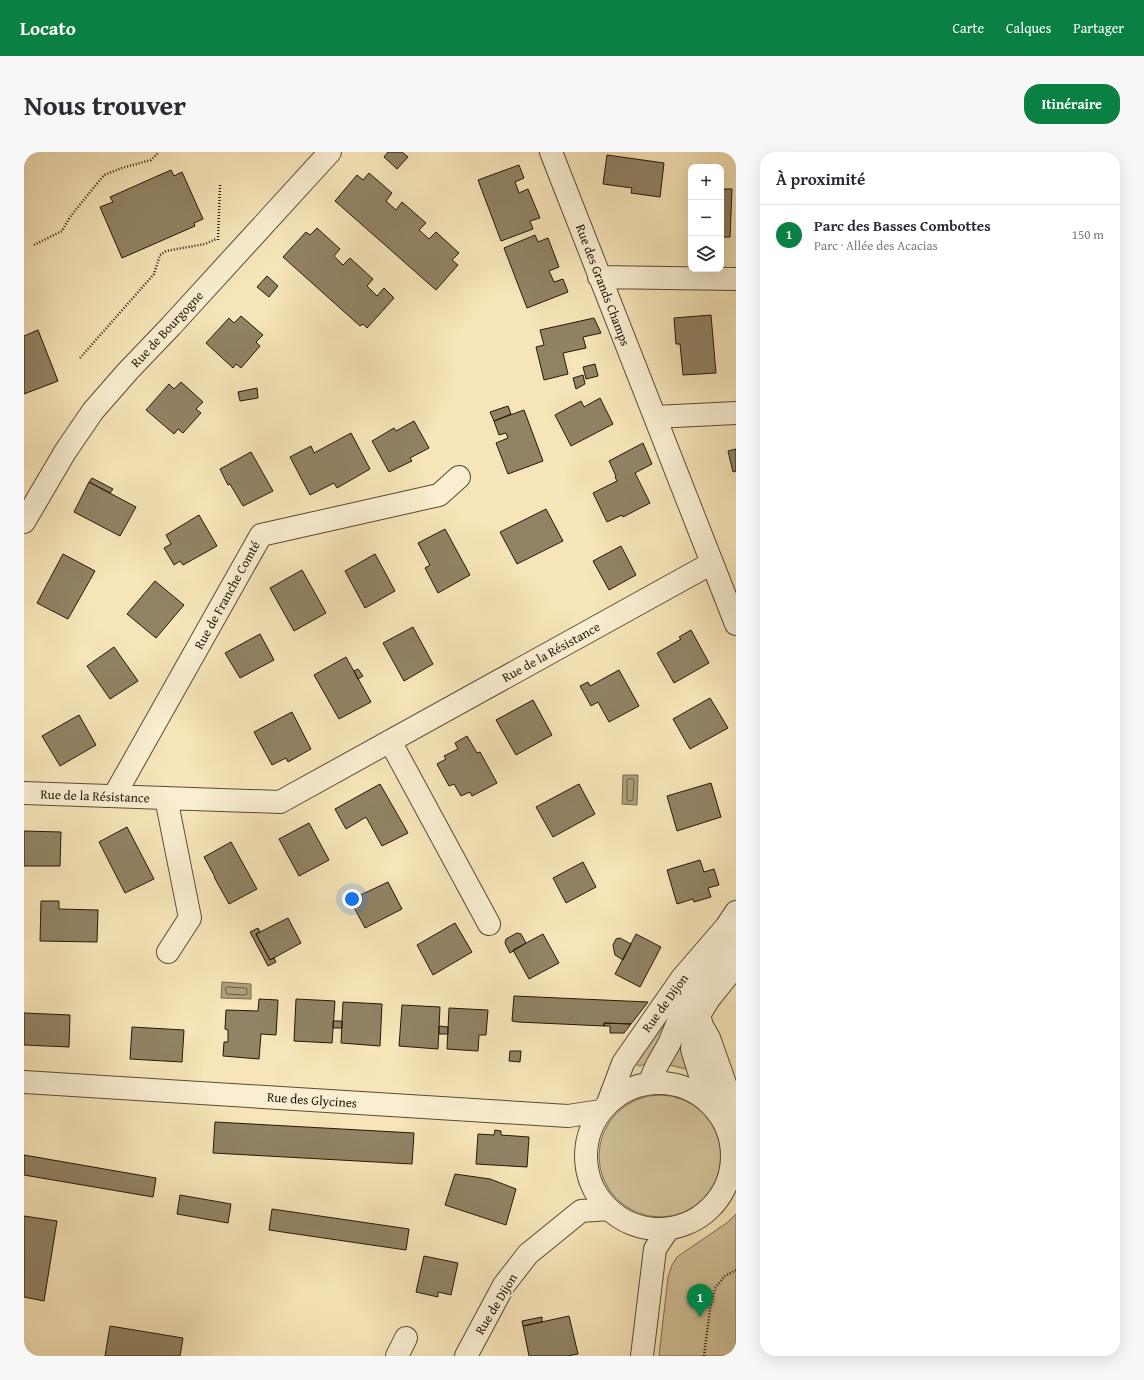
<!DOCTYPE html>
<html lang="fr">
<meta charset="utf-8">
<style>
:root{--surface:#fff;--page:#f7f7f7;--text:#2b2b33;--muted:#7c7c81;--line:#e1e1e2;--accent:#0b8043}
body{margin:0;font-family:"Gentium Book Plus",serif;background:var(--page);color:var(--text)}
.controls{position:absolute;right:12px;top:12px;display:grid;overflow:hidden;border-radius:8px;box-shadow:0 4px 16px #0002}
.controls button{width:36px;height:36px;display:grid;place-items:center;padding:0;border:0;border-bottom:1px solid var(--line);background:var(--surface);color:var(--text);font:20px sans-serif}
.you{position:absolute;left:328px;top:747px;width:14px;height:14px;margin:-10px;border:3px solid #fff;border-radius:50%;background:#1a73e8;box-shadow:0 0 0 6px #1a73e833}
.badge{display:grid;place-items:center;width:26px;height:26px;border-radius:50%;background:var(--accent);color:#fff;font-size:13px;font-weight:700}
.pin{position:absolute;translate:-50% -33px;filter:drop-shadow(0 1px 2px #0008)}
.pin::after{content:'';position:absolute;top:21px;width:14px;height:12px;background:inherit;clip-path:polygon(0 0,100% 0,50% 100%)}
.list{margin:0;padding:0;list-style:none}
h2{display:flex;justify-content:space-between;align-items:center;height:52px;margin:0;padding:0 16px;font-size:17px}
h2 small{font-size:13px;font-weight:400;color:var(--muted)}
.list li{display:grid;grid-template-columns:26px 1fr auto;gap:12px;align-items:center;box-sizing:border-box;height:60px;padding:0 16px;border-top:1px solid var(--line)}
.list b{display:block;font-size:15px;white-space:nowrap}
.list p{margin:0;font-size:13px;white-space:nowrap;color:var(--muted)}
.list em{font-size:13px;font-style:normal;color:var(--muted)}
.icon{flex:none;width:22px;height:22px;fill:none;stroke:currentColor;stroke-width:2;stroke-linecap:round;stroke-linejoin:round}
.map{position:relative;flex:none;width:712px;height:1204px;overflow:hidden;border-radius:16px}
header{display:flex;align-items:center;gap:24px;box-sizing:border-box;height:56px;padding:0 20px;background:var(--accent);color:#fff}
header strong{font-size:19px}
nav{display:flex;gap:22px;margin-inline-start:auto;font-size:14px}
.intro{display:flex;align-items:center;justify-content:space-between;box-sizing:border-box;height:96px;padding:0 24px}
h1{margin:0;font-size:28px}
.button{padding:10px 18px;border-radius:16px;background:var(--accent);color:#fff;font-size:14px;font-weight:700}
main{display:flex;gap:24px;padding:0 24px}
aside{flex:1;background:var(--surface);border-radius:16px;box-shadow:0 4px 16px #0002}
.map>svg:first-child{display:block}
.green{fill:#d2c29a;stroke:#7a6d51}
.water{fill:#ae9f7c;stroke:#76694e}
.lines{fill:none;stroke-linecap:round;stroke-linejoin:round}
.shore{stroke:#685c42;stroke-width:1}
.building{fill:#918364;stroke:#231808}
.minor-casing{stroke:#584b34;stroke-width:24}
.path{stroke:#231808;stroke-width:2.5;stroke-dasharray:1 2;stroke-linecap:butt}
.minor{stroke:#f9eed1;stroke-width:22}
.labels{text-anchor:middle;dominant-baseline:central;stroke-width:4;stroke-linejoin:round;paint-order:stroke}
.street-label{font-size:13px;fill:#231808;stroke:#f9eed1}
</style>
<header>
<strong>Locato</strong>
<nav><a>Carte</a><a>Calques</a><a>Partager</a></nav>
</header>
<div class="intro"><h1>Nous trouver</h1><a class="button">Itinéraire</a></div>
<main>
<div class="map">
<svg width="712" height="1204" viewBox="0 0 712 1204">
<rect width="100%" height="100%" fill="#f6e5b8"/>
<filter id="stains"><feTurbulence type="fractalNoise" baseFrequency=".005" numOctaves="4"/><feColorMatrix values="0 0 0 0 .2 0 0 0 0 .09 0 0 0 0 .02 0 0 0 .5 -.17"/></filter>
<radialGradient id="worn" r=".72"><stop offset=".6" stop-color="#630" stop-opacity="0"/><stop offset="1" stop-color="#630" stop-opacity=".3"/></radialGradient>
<path class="green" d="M 640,869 L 646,871 L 622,912 L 615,914 L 611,911 Z
M 658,881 L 663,913 L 662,917 L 641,912 Z
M575 1004a61 61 0 1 1 122 0a61 61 0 1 1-122 0Z
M 712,1062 L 712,1204 L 635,1204 L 644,1125 L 648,1113 L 653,1105 L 704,1070 Z"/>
<path class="water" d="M 599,623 L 614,623 L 613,653 L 598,652 Z
M 198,830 L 227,832 L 227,847 L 197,846 Z"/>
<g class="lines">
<path class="shore" d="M 605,627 L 609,627 L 610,628 L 609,647 L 608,649 L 604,649 L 603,647 L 603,628 Z
M 203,835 L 222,836 L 223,837 L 223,842 L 221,843 L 203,842 L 201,837 Z"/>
</g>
<path class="building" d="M 364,0 L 378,0 L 384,5 L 373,17 L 360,5 Z
M 583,3 L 640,11 L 636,45 L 607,41 L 608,36 L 579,32 Z
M 495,13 L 500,26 L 491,30 L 495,41 L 504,37 L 516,66 L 506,69 L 509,77 L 477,89 L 454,28 Z
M 147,18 L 150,24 L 158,20 L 179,67 L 170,71 L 171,74 L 98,106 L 76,55 L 89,50 L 86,45 Z
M 345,21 L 368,41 L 362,49 L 372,58 L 378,50 L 402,71 L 395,78 L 405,87 L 412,80 L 435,101 L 428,108 L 434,113 L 412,138 L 311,49 L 333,23 L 339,28 Z
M 697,37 L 708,37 L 706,85 L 697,85 Z
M 293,76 L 316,97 L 310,104 L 319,113 L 326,106 L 349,127 L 343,134 L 353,144 L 360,136 L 370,146 L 343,176 L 339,172 L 336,174 L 259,105 L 282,80 L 286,83 Z
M 511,83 L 514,90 L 524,86 L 535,115 L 525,119 L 530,130 L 539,127 L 544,140 L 503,156 L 480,96 Z
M 243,124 L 254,134 L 245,145 L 233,135 Z
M 687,163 L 692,221 L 659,223 L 656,192 L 652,192 L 650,166 Z
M 217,164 L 239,183 L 232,190 L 236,194 L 217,216 L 212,212 L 209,216 L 182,191 L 205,166 L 210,171 Z
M 570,166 L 577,181 L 559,185 L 562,196 L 539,201 L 544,222 L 520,228 L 512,195 L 520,193 L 516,178 Z
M 14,178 L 34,229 L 0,242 L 0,184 Z
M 571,212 L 574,224 L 562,227 L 559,215 Z
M 559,223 L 561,232 L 552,237 L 549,226 Z
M 157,230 L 179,250 L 172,257 L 177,261 L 159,281 L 154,277 L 150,282 L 122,258 L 145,232 L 150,237 Z
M 233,236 L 234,246 L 216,249 L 214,240 Z
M 576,246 L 589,272 L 547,294 L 531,263 L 557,249 L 560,255 Z
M 484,254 L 487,262 L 470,269 L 466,260 Z
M 500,258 L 519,309 L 484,322 L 472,291 L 484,286 L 482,281 L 475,283 L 470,269 Z
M 390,269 L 405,296 L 386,306 L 388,309 L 365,320 L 348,289 L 370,276 L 372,279 Z
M 327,281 L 346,317 L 313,336 L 310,331 L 286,343 L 266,305 L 287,294 L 290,301 Z
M 619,291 L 628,312 L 611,321 L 626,351 L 599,365 L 598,363 L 583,370 L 569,341 L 593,329 L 591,325 L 592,324 L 585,309 Z
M 712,297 L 712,319 L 709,320 L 704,299 Z
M 227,300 L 249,339 L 219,354 L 206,332 L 204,333 L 196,317 Z
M 68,326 L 89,337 L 86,341 L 65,330 Z
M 65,330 L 112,355 L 96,384 L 50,360 Z
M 522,357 L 539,389 L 493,412 L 476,380 Z
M 175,363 L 193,394 L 159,413 L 156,409 L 150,413 L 140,396 L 147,392 L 142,383 Z
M 421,377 L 446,423 L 414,441 L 401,416 L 406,413 L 394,391 Z
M 597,394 L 612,423 L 585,438 L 569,409 Z
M 39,402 L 71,419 L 44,467 L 13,451 Z
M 351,402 L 371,439 L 341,456 L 321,419 Z
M 278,418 L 302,461 L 270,479 L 246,436 Z
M 131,429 L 160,453 L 132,486 L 103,462 Z
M 389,475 L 409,512 L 380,529 L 359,491 Z
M 667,478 L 685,511 L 650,531 L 633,501 L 657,487 L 655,485 Z
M 236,482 L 250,508 L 216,526 L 201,501 Z
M 90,495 L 114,529 L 86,547 L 63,514 Z
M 322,505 L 347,550 L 315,567 L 290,523 Z
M 334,517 L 339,524 L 334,527 L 330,519 Z
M 595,518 L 615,554 L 585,570 L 574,550 L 567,554 L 556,534 L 564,530 L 566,534 Z
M 686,546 L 704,576 L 666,597 L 649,567 Z
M 509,548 L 528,583 L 492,603 L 472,568 Z
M 268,560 L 287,597 L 264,610 L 262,606 L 248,613 L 230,580 Z
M 55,563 L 72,593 L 36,614 L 18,584 Z
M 443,584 L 453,601 L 456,600 L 473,631 L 448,644 L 446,640 L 437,644 L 430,632 L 425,634 L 413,612 L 422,607 L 420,604 L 434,597 L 431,591 Z
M 687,631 L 697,665 L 653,679 L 643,644 Z
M 356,632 L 384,681 L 358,694 L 342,665 L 322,677 L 311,657 Z
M 555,632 L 571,662 L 529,685 L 512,655 Z
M 285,671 L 305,708 L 275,724 L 255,687 Z
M 103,675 L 130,727 L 101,741 L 75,690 Z
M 0,679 L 37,680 L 36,714 L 0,714 Z
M 207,690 L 233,737 L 205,752 L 190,725 L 191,725 L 180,705 Z
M 676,708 L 680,720 L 690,717 L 695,733 L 684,736 L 687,745 L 670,750 L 669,747 L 653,752 L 643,718 Z
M 559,710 L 572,735 L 542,751 L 529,726 Z
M 364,730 L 378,757 L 341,776 L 326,748 Z
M 17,749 L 35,749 L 35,757 L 74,758 L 73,790 L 16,789 Z
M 264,766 L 277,791 L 246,808 L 232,782 Z
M 431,771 L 448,800 L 409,823 L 393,793 Z
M 234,776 L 236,780 L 232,782 L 246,808 L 250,806 L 252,810 L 244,814 L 226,780 Z
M 493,781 L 497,782 L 502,791 L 486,801 L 481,791 L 482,787 Z
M 519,782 L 535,811 L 505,827 L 489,798 Z
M 612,782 L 637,795 L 616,835 L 591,822 Z
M 596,786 L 607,792 L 599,808 L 591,803 L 589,793 L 592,787 Z
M 490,844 L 624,850 L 607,872 L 580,871 L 580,874 L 494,870 L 488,869 Z
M 235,847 L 254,848 L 252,883 L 237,882 L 235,907 L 199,904 L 200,890 L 204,890 L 204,878 L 201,877 L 202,858 L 234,859 Z
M 272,847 L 311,849 L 308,891 L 270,889 Z
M 319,850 L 358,852 L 356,894 L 317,891 Z
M 378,853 L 416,855 L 414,897 L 375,894 Z
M 425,856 L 464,858 L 462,883 L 455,883 L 454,899 L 423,897 Z
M 0,861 L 46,863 L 45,895 L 0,893 Z
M 309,869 L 318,869 L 318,876 L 309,876 Z
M 580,871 L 607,872 L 600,881 L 586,881 L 586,874 L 580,874 Z
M 415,874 L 424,875 L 424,882 L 415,882 Z
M 108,875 L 160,878 L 158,910 L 106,907 Z
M 486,899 L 497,899 L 496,910 L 485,909 Z
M 191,970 L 390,981 L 388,1012 L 189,1001 Z
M 471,978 L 477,979 L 477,983 L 505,985 L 503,1015 L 452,1012 L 454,982 L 470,983 Z
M 0,1003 L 132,1026 L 129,1045 L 0,1023 Z
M 431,1022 L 466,1027 L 492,1037 L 482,1073 L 421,1053 Z
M 156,1043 L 207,1052 L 204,1071 L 153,1062 Z
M 248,1057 L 385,1077 L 382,1098 L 245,1078 Z
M 0,1064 L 33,1069 L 20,1149 L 0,1145 Z
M 400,1104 L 434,1111 L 427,1143 L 414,1140 L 414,1145 L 392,1140 Z
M 545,1164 L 554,1202 L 543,1204 L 505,1204 L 499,1174 Z
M 518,1165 L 518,1170 L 499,1174 L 498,1169 Z
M 86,1174 L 159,1186 L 156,1204 L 81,1204 Z"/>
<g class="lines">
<g class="minor-casing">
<path id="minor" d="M 527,0 L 712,472
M 575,125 L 712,127
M 631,265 L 712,261
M 0,370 L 41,300 L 69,259 L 104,219 L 147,174 L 306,0
M 366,589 L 465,772
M 0,641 L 256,650 L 688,411
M 90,644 L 237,383 L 415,343 L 435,325
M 142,646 L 166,766 L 144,800
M 675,863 L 678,874 L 685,886 L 710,957 L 709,986
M 0,930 L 544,964 L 577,959
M 625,931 L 633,913 L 645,892 L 660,855 L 712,787
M562 1004a73 73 0 1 1 146 0a73 73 0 1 1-146 0Z
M 684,949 L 668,897 L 669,883 L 675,863 L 685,847 L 712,813
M 584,951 L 599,911 L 658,826 L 702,775 L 712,760
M 373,1204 L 382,1186
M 442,1204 L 480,1133 L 504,1102 L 557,1059 L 585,1057
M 618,1204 L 631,1097 L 645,1076"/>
</g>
<path class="path" d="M 194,88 L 196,33
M 10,93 L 38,79 L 46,65 L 80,23 L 98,16 L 127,8 L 135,0
M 56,206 L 130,122 L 136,103 L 142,99 L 181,92 L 192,87
M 680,1204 L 686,1157 L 691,1136 L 701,1124 L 712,1118"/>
<use href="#minor" class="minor"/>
</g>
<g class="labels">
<g class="street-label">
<text transform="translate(579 133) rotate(69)">Rue des Grands Champs</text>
<text transform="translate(143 177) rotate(-47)">Rue de Bourgogne</text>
<text transform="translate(203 443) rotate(-61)">Rue de Franche Comté</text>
<text transform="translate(527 500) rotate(-29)">Rue de la Résistance</text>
<text transform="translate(71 644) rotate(2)">Rue de la Résistance</text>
<text transform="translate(641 851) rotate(-54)">Rue de Dijon</text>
<text transform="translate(288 948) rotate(4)">Rue des Glycines</text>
<text transform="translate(472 1152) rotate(-59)">Rue de Dijon</text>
</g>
</g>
<rect width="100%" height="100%" filter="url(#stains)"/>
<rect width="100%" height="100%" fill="url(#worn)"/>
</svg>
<div class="controls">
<button>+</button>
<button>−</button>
<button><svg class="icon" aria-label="layers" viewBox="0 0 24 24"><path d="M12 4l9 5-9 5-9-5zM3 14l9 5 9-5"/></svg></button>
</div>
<div class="you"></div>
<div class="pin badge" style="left:676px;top:1165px">1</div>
</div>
<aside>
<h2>À proximité<small></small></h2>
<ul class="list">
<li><span class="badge">1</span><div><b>Parc des Basses Combottes</b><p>Parc · Allée des Acacias</p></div><em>150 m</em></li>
</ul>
</aside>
</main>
